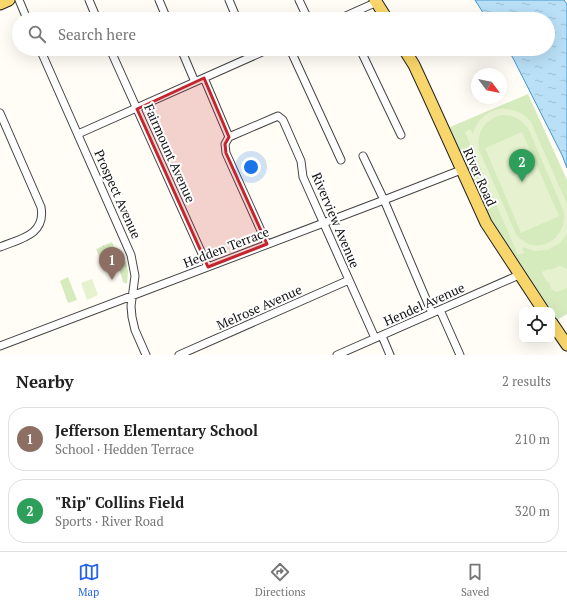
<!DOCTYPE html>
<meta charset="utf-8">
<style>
:root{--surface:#fff;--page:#f6f6f6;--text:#222;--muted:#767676;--line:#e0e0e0;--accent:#2563eb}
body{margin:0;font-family:"PT Serif",serif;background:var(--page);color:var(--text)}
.controls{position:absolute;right:12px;bottom:12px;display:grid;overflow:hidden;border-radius:8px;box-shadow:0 4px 16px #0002}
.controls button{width:36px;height:36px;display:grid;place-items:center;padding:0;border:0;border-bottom:1px solid var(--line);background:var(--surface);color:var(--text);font:20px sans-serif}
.compass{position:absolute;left:471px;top:68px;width:36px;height:36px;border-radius:50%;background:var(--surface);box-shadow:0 4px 16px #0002;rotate:122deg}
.you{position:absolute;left:251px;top:167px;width:14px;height:14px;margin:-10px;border:3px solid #fff;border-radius:50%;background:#1a73e8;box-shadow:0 0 0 6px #1a73e833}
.badge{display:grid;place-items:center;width:26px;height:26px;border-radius:50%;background:var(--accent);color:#fff;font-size:13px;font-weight:700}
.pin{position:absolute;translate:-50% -33px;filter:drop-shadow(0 1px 2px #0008)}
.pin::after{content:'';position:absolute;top:21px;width:14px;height:12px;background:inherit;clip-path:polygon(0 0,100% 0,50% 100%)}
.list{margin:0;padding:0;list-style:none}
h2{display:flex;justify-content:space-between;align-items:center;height:52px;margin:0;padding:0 16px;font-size:17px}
h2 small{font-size:13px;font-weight:400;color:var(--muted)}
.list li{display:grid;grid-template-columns:26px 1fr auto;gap:12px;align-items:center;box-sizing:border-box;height:64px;margin:0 8px 8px;padding:0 8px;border:1px solid var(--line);border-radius:16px}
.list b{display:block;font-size:15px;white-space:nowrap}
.list p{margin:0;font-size:13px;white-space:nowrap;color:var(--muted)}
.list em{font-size:13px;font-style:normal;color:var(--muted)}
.icon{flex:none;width:22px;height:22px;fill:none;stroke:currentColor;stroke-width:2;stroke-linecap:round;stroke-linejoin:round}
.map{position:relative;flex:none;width:567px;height:355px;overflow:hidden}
.search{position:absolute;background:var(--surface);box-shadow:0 4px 16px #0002;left:12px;right:12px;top:12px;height:44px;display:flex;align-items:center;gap:10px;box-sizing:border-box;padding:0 14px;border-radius:22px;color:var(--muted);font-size:15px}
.sheet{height:196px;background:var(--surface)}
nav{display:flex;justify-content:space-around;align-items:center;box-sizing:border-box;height:56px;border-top:1px solid var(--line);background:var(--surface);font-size:11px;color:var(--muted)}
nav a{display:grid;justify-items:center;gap:2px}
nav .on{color:var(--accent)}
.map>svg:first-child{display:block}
.grass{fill:url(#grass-tufts)}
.park{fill:#d5ebbd}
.pitch{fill:#e6f2cf;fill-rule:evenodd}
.water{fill:url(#water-ripples);stroke:#3f96cf}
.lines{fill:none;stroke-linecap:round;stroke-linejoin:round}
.minor-casing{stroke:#444;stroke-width:9}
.primary-casing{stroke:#222;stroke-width:13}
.minor{stroke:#fff;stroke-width:7}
.primary{stroke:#f9d66b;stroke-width:11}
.marked{fill:#c4262e;fill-opacity:0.2;stroke:#c4262e;stroke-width:3;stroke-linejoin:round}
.labels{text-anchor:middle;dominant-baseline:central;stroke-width:4;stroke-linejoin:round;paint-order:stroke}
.street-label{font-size:13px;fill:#111;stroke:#fff}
</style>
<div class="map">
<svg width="567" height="355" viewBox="0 0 567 355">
<defs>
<pattern id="grass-tufts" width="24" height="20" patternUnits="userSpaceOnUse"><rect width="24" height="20" fill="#d5ebbd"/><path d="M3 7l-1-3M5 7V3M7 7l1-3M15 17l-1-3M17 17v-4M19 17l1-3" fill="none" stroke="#b6c8a1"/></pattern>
<pattern id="water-ripples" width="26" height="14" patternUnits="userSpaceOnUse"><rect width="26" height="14" fill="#b9e0f7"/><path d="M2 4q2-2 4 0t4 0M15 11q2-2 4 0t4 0" fill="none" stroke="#9ebfd3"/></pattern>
</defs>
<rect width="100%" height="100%" fill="#fffdf5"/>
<path class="grass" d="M 112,242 L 118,255 L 102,262 L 96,249 Z
M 126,261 L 128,272 L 127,284 L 123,282 L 118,264 Z"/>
<path class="park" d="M 528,94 L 567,180 L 567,314 L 552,323 L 552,310 L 543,310 L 519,275 L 443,130 Z
M 68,277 L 77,300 L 68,303 L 60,281 Z"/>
<path class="pitch" d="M 499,109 C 512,108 523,112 531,122 L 567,204 L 567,234 L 560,243 L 547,250 L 535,251 L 522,247 L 524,253 L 518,255 L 465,132 L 470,129 L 473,134 C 476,121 486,112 499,109 ZM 502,115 C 513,115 521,119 528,128 L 564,212 C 567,241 535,258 516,234 L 479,150 C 476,132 485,119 502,115 Z
M 522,132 L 559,216 L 521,233 L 485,148 Z
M 560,266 L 567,269 L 567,288 L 557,292 L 551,289 L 549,282 L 547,282 L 542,273 L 543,271 L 549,269 L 550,270 Z
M 92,279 L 98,295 L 87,300 L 81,283 Z"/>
<path class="water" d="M 475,0 L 564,0 L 567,4 L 567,168 L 562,155 L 513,58 L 507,49 L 548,49 L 548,19 L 487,19 Z"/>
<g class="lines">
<g class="minor-casing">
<path id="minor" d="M 19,0 L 27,19
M 89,0 L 97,19
M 159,0 L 167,19
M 229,0 L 237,19
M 299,0 L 308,19
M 339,19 L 377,2
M 40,49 L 131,255 L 135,276 L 131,306 L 132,317 L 135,330 L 146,355
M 110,49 L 208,267
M 181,49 L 195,82
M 290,49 L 341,160
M 360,49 L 401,135
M 204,78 L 229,137
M 0,113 L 41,207 C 46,235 20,239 0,247
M 78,134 L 269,49
M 363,156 L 384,200 L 432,313
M 267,244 L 226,153 L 225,144 L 229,137 L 278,116 L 283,120 L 301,161 L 303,177 L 375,338
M 440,310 L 460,355
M 382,336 L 390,355
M 0,346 L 384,200 L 461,170
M 179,355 L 349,280
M 337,355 L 519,275"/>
</g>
<g class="primary-casing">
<path id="primary" d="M 375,0 L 387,19
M 0,4 L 9,0
M 404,49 L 414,65 L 427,93 L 486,223 L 543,310
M 552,323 L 567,345"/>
</g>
<use href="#minor" class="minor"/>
<use href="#primary" class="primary"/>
</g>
<path class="marked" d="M 204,78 L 229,137 L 225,144 L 226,153 L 267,244 L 208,267 L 137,109 Z"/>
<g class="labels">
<g class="street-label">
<text transform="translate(170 153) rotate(66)">Fairmount Avenue</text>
<text transform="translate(480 177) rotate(66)">River Road</text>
<text transform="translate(118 194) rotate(66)">Prospect Avenue</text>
<text transform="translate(336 220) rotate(67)">Riverview Avenue</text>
<text transform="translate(226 247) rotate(-21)">Hedden Terrace</text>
<text transform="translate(424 304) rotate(-24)">Hendel Avenue</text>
<text transform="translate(259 307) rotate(-24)">Melrose Avenue</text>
</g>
</g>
</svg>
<div class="controls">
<button><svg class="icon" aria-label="locate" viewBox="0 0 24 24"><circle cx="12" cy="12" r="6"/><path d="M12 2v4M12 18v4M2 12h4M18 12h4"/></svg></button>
</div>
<svg class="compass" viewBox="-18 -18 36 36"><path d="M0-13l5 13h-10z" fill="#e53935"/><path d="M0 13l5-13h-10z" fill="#767676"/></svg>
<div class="you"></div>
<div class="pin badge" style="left:112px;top:280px;background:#8d6e63">1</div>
<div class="pin badge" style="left:522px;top:182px;background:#2e9e5b">2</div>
<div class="search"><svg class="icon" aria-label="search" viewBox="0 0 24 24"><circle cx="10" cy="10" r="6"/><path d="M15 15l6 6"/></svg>Search here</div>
</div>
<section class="sheet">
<h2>Nearby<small>2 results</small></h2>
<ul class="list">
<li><span class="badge" style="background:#8d6e63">1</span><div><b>Jefferson Elementary School</b><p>School · Hedden Terrace</p></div><em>210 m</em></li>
<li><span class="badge" style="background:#2e9e5b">2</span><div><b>&quot;Rip&quot; Collins Field</b><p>Sports · River Road</p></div><em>320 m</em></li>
</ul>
</section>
<nav>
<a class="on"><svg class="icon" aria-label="map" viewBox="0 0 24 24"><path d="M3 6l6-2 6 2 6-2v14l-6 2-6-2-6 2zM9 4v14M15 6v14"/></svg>Map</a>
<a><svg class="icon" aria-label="directions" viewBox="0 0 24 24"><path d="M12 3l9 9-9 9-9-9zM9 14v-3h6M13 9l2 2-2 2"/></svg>Directions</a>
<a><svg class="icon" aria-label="saved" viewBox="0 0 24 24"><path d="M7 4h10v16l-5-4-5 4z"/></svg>Saved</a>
</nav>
